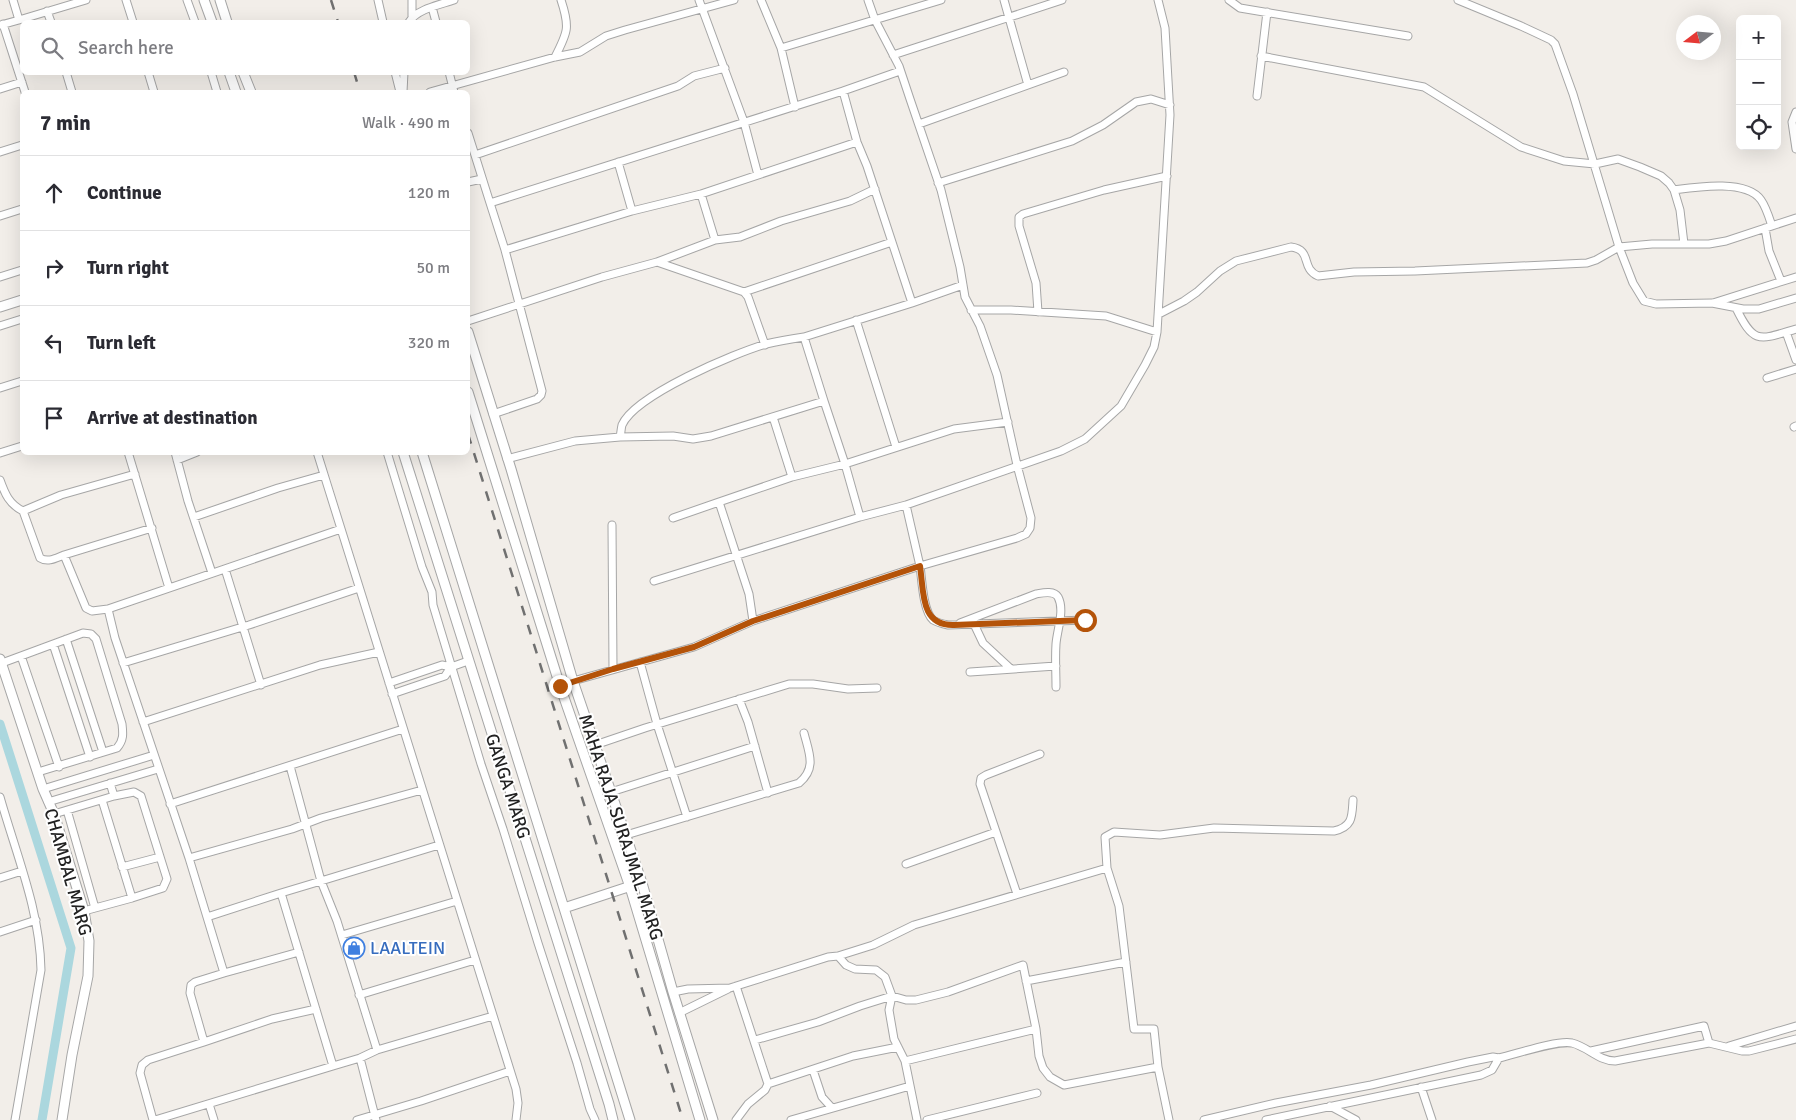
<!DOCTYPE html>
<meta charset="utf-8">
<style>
:root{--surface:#fff;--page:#f7f7f7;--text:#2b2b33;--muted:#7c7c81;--line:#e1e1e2}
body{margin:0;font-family:Signika,sans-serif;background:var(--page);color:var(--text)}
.controls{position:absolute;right:15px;top:15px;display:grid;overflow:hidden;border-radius:8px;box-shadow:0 5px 20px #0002}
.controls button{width:45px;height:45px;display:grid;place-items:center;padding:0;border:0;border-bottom:1px solid var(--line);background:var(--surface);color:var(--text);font:25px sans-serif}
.compass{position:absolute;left:1676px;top:15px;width:45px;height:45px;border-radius:50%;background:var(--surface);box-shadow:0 5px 20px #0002;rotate:254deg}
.stop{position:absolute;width:15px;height:15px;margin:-11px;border:4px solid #b45309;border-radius:50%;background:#fff}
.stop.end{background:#b45309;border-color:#fff;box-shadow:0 1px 5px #0008}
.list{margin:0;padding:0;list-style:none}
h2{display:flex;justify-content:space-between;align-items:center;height:65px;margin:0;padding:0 20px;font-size:21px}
h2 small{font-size:16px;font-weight:400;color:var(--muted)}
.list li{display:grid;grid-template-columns:32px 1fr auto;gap:15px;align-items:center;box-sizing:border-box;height:75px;padding:0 20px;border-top:1px solid var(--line)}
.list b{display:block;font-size:19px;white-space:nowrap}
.list em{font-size:16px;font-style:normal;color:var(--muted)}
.icon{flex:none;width:28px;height:28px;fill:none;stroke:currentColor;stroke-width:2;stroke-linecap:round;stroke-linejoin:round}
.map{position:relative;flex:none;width:1796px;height:1120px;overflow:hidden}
.search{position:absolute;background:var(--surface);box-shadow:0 5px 20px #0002;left:20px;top:20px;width:450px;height:55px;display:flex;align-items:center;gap:12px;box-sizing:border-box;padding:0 18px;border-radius:8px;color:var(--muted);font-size:19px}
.panel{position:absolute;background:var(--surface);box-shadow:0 5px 20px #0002;left:20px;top:90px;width:450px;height:365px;border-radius:8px}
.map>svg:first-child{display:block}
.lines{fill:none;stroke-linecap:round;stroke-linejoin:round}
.canal{stroke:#abd7de;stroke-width:9}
.minor-casing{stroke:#a6a6a6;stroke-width:9}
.tertiary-casing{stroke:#a6a6a6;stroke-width:11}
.minor{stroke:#fff;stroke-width:7}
.tertiary{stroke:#fff;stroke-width:9}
.rail{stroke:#707070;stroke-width:2.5;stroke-dasharray:10 10;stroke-linecap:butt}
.route{stroke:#b45309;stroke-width:6}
.labels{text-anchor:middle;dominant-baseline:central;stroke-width:4;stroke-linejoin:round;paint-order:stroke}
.street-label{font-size:18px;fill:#222;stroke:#fff}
.shop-label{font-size:18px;fill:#366cbe;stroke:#fff;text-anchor:start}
</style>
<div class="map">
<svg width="1796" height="1120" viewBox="0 0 1796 1120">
<rect width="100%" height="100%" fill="#f2eee9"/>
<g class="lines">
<path class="canal" d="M 0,724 L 71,948 L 42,1120"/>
<g class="minor-casing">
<path id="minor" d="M 126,0 L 133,22
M 187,0 L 195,22
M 378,0 L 383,22
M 412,0 L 412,16
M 699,0 L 744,122 L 758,175
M 761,0 L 781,48 L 795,107
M 868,0 L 875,20 L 899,66 L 910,99 L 941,190 L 960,267 L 965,297 L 980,326 L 997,375 L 1017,465 L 1031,518 L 1030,528 L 1026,534 L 1017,538 L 920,566 C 922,580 923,611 933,620 C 938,623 943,624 948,625 L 1085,620
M 1004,0 L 1028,85
M 1229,0 L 1240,8 L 1408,36
M 1458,0 L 1521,26 L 1551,40 L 1555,44 L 1573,94 L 1619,247 L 1633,283 L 1644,301 L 1656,304 L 1712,303 L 1743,309 L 1759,309 L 1796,298
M 432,7 L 436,22
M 47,11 L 51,22
M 19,20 L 86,0
M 409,22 C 417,9 439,5 454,0
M 3,24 L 25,92
M 1,25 L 19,20 L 13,0
M 781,48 L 941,0
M 893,55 L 1062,0
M 1261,56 L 1424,87 L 1521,147 L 1564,161 L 1595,164 L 1618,159 L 1640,167 L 1661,176 L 1669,183 L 1674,190 L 1680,210 L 1684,244
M 555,57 C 568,32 570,27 561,0
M 66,72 L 72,92
M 148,72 L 154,92
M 211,72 L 217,92
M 395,72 L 400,92
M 449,72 L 454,92
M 0,89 L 22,82
M 843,91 L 900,71
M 403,92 L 404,72
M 430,92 L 555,57 L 580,52 L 606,36 L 625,30 L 734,0
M 1257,96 L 1267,12
M 1796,112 L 1792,122 L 1796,149
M 919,124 L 1064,72
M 468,133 L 490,203
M 0,152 L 22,145
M 475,155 L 678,86 L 694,76 L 725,68
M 618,162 L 632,211
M 468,182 L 482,179
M 938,183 L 1072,141 L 1103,125 L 1136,102 L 1151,99 L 1170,105
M 1674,190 C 1696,187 1746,179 1761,200 C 1766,207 1769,217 1772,226
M 701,194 L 715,240
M 0,216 L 22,209
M 1765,228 L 1769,251 L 1781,281
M 505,250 L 632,211 L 701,194 L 857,142
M 657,262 L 715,240 L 740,237 L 781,221 L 850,201 L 875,189
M 0,277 L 22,270
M 744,292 L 892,242
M 912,303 L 963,285
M 1713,303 L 1796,277
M 1736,308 C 1754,345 1759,340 1796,329
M 971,310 L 1011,310 L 1106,316 L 1157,332
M 1038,312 L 1036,283 L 1019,226 L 1019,217 L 1023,214 L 1104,190 L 1167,176
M 1159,314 L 1184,301 L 1197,292 L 1220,271 L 1236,261 L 1291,247 C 1313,250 1300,268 1318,276 L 1354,272 L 1415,271 L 1587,263 L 1596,260 L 1619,247 L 1652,244 L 1709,244 L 1726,241 L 1796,218
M 856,320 L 896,447
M 468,321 L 602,277 L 657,262 L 744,292 L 748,297 L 765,345
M 0,326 L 22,319
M 1786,332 L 1796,360
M 1767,378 L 1796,369
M 0,388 L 22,381
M 493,414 L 537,399 L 541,395 L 542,391 L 505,250 L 490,203 L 843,91 L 857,142 L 867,166 L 912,303 L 804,337
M 1794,427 L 1796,426
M 128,452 L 169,588
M 175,452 L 188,501 L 212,573
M 317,452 L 516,1089 L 518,1103 L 516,1120
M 387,452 L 422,567 L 432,592 L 433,605 L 481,764 L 503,829 L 538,943 L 577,1063 L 590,1109 L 595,1120
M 0,453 L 22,446
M 507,459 L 575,441 L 620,437 L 673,436 L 693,439 L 711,436 L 824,401 L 804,337 C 791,339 779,341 766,344 C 735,353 635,395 622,425 C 621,429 621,433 620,437
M 177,460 L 197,452
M 792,477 L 845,464 L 824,401
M 0,480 C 5,494 9,504 23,511 L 40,558 C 48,563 56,558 64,555 L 86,608 L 92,611 L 108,609 L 115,638 L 189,858 L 224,973 L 195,982 L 191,985 L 190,993 L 204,1042 L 148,1060 L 142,1065 L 140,1073 L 153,1120
M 906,505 L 1061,451 L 1085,439 L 1121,406 L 1145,365 L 1154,347 L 1157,332 L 1170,115 L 1165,28 L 1158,0
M 23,511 L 61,495 L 135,474
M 194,517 L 278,488 L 324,475
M 673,518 L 719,502
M 612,525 L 613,669
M 64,555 L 152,528
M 225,569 L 261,685
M 654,581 L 860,517 L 845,464 L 954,429 L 1008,422
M 108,609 L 341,529
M 753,621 L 920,566 L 906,505 L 860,517
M 960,623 L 1036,594 C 1042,593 1054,590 1058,597 C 1065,610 1057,630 1056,644 C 1055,658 1056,672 1056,687
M 974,624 L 983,643 L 1011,669
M 66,639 L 103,752
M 53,644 L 90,757
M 21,656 L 59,767
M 640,662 L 657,724 L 687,817
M 2,663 L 83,633 L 91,634 L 96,639 L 122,724 C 123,733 124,740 117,748 L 38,772
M 123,663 L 249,625 L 359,588
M 970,672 L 1056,666
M 573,681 L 694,647 L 753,621 L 749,594 L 719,502 L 792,477 L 773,417
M 389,683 L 442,665 L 451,667
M 392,694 L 445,676 L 451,667 L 468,661
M 739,699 L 748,722 L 768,793
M 143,722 L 320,665 L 379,652
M 595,745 L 645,728 L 789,684 L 813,684 L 848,689 L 877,688
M 290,766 L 321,881 L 439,845
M 43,789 L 154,755
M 611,792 L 755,746
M 0,797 C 16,854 40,910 41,970 L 15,1120
M 102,800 L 132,898
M 48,802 L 158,769
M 170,804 L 403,729
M 67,810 L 95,908
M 54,814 L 114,796 L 110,783
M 626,835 L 799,783 C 817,768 809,753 804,733
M 189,858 L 292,829 L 321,818 L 422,790
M 906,864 L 996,832
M 122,867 L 160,857
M 1107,868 L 1105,837 L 1114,832 L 1160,835 L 1214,828 L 1334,831 C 1353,827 1352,816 1353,800
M 0,878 L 22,871
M 321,881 L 337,921 L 377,1050 L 360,1058 L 333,1066 L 281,893 Z
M 1017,894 L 980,784 L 981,778 L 986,775 L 1040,754
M 84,911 L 132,898 L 163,888 L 167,879 L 141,796 L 134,792 L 114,796
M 207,917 L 281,893
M 0,932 L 36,920
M 342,935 L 457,901
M 838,956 L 873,945 L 914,925 L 1107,868 L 1119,906 L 1134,1029 L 1154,1029 L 1158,1067
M 224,973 L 299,952
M 1026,981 L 1126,962
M 673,992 L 688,989 L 730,988 L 828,957 L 838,956 L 846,965 L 855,969 L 876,970 L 885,977 L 892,996 L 889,1010 L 894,1039 L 905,1061 L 1036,1029 L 1039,1056 L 1043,1068 L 1050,1077 L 1064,1085 L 1158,1067 L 1169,1120
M 359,995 L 475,960
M 679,1013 L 728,989
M 755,1040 L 818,1022 L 860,1006 L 892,996 L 906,1000 L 916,1000 L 948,992 L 1023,965 L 1036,1029
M 204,1042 L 272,1019 L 316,1009
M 1729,1046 L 1796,1026
M 377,1050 L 493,1016
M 1591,1051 L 1704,1026 L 1709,1043 L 1742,1051 L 1749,1051 L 1796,1039
M 360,1058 L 376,1120
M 905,1061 L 917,1120
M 813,1070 L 822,1097 L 832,1108
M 768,1084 L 853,1056 L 898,1047
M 1421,1087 L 1432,1120
M 209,1104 L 214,1120
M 1330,1106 L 1356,1120
M 155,1120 L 333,1066
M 357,1120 L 421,1101 L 510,1071
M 736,1120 L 748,1104 L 765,1090 L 768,1084 L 736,986
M 791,1120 L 910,1086
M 927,1120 L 1037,1093
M 1204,1120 L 1276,1103 L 1371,1085 L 1468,1062 L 1493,1057 L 1499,1058 C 1517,1054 1556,1040 1572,1043 C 1588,1047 1599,1061 1615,1061 L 1709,1043
M 1266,1120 L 1481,1075 L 1492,1070 L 1499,1058"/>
</g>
<g class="tertiary-casing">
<path id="tertiary" d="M 204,0 L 212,22
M 220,0 L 227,22
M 229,72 L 236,92
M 243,72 L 251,92
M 0,307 L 22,300
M 468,332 L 511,469 L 573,681 L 642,883 L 673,992 L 713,1120
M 468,392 L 560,686 L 630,887 L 700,1120
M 403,452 L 609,1104 L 613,1120
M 422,452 L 630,1120
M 0,659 L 43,789 L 54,814 L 84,911 L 89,941 L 88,976 L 72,1055 L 62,1120
M 564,908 L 634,885"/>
</g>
<use href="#minor" class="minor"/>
<use href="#tertiary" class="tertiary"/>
<path class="rail" d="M 331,0 L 338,22
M 354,72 L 360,92
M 468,434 L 683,1120"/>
</g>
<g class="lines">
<path class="route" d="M 560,686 L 613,669 L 694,647 L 753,621 L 920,566 C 924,592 920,626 954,625 L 1085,620"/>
</g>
<defs>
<g id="shop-ring" transform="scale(1.125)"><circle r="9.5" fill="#fff" stroke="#3f7fe0" stroke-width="1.5"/><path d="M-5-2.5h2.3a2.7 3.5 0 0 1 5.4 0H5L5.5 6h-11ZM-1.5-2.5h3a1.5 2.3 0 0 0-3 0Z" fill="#3f7fe0"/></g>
</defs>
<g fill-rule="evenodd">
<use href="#shop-ring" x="354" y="948"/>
</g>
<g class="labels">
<g class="street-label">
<text transform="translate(508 786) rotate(72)">GANGA MARG</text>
<text transform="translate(621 827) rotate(72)">MAHA RAJA SURAJMAL MARG</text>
<text transform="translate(68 872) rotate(74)">CHAMBAL MARG</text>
</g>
<g class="shop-label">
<text x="370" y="948">LAALTEIN</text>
</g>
</g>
</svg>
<div class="controls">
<button>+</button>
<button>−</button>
<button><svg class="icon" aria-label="locate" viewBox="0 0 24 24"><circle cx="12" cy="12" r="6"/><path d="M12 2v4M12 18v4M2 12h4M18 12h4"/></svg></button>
</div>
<svg class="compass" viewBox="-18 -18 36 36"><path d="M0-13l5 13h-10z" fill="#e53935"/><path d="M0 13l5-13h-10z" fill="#7c7c81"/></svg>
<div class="stop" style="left:1085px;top:620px"></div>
<div class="stop end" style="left:560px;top:686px"></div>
<div class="search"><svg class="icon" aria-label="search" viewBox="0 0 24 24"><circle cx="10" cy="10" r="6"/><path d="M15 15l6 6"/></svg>Search here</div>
<section class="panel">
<h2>7 min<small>Walk · 490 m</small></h2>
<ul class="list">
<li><svg class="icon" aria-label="ahead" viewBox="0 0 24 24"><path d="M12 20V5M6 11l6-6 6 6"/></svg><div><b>Continue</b></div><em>120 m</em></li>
<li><svg class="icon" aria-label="right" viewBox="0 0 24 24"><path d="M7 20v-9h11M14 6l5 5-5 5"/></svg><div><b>Turn right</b></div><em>50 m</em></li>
<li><svg class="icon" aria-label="left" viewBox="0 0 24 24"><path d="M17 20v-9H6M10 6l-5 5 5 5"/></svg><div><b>Turn left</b></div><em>320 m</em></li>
<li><svg class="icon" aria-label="arrive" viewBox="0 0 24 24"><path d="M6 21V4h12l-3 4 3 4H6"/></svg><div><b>Arrive at destination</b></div></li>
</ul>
</section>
</div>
